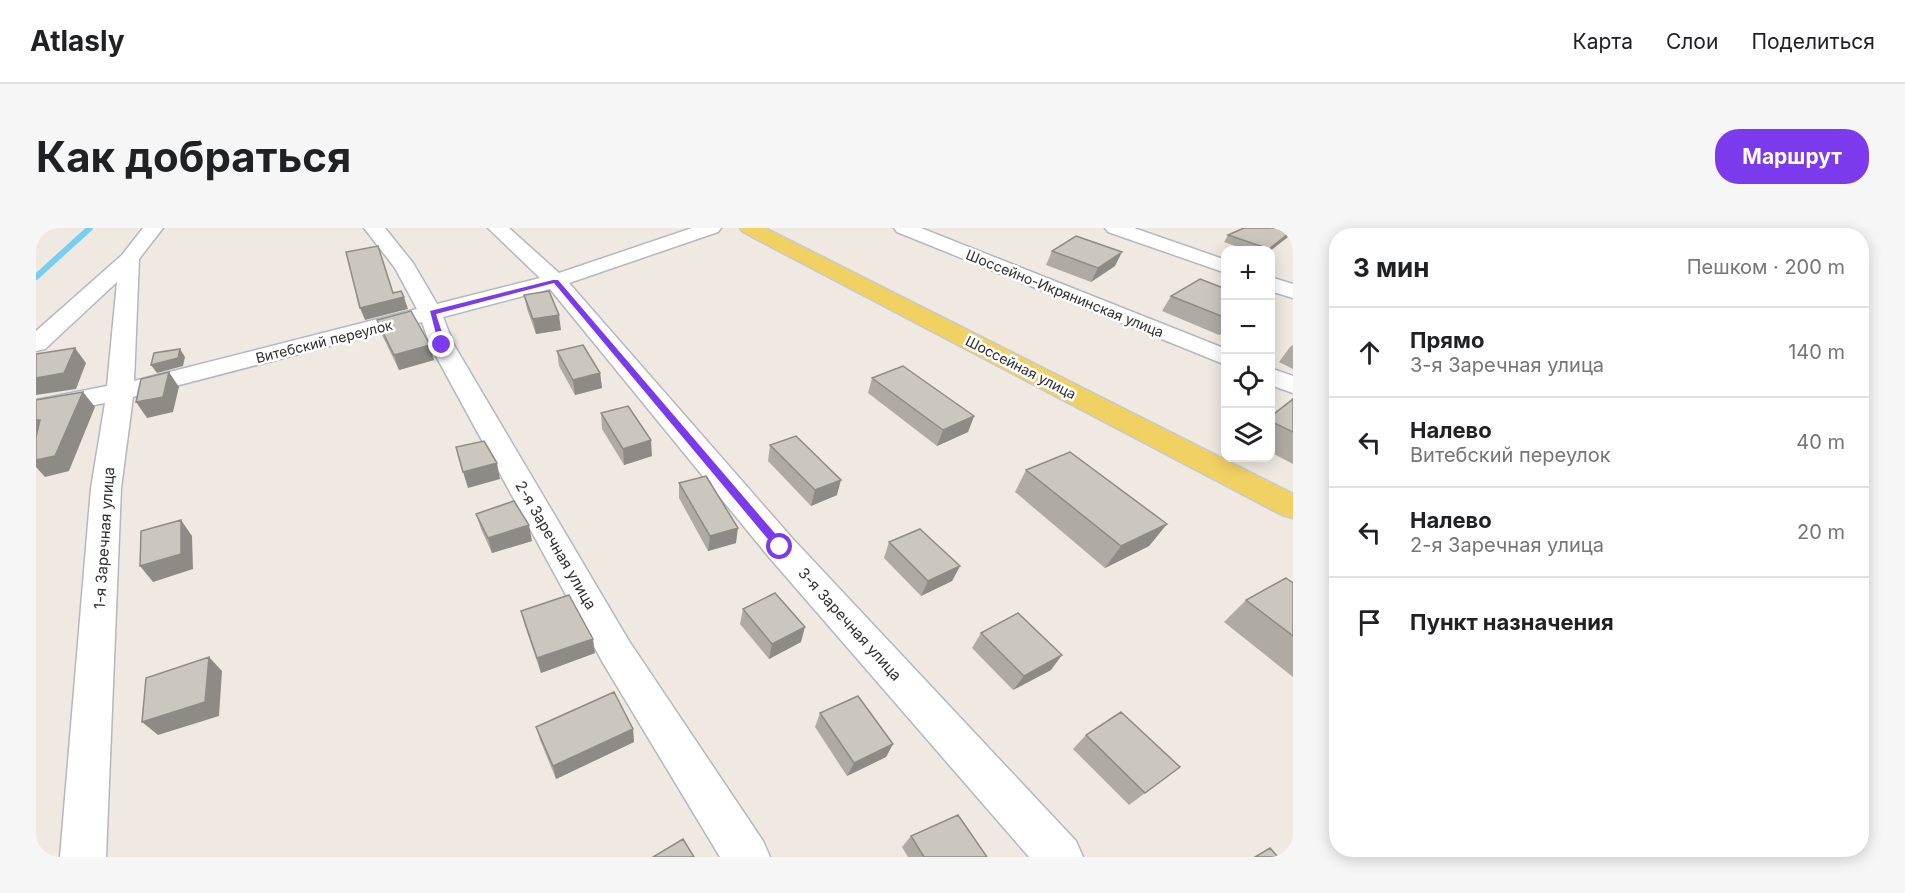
<!DOCTYPE html>
<html lang="ru">
<meta charset="utf-8">
<style>
:root{--surface:#fff;--page:#f6f6f6;--text:#202124;--muted:#757577;--line:#e0e0e0;--accent:#7c3aed}
body{margin:0;font-family:Inter,sans-serif;background:var(--page);color:var(--text)}
.controls{position:absolute;right:18px;top:18px;display:grid;overflow:hidden;border-radius:12px;box-shadow:0 3px 15px #0003}
.controls button{width:54px;height:54px;display:grid;place-items:center;padding:0;border:0;border-bottom:2px solid var(--line);background:var(--surface);color:var(--text);font:30px sans-serif}
.stop{position:absolute;width:18px;height:18px;margin:-14px;border:4px solid #7c3aed;border-radius:50%;background:#fff}
.stop.end{background:#7c3aed;border-color:#fff;box-shadow:0 2px 6px #0008}
.list{margin:0;padding:0;list-style:none}
h2{display:flex;justify-content:space-between;align-items:center;height:78px;margin:0;padding:0 24px;font-size:26px}
h2 small{font-size:20px;font-weight:400;color:var(--muted)}
.list li{display:grid;grid-template-columns:39px 1fr auto;gap:18px;align-items:center;box-sizing:border-box;height:90px;padding:0 24px;border-top:2px solid var(--line)}
.list b{display:block;font-size:22px;white-space:nowrap}
.list p{margin:0;font-size:20px;white-space:nowrap;color:var(--muted)}
.list em{font-size:20px;font-style:normal;color:var(--muted)}
.icon{flex:none;width:33px;height:33px;fill:none;stroke:currentColor;stroke-width:2;stroke-linecap:round;stroke-linejoin:round}
.map{position:relative;flex:none;width:1257px;height:629px;overflow:hidden;border-radius:24px}
header{display:flex;align-items:center;gap:36px;box-sizing:border-box;height:84px;padding:0 30px;background:var(--surface);border-bottom:2px solid var(--line)}
header strong{font-size:28px}
nav{display:flex;gap:33px;margin-inline-start:auto;font-size:21px}
.intro{display:flex;align-items:center;justify-content:space-between;box-sizing:border-box;height:144px;padding:0 36px}
h1{margin:0;font-size:42px}
.button{padding:15px 27px;border-radius:24px;background:var(--accent);color:#fff;font-size:21px;font-weight:700}
main{display:flex;gap:36px;padding:0 36px}
aside{flex:1;background:var(--surface);border-radius:24px;box-shadow:0 3px 15px #0003}
.map>svg:first-child{display:block}
.lines{fill:none;stroke-linecap:round;stroke-linejoin:round}
.stream{stroke:#75cff0;stroke-width:6}
.minor-casing{stroke:#b4b7c1;stroke-width:3}
.major-casing{stroke:#c9c9c9;stroke-width:3}
.minor{fill:#fff;fill-rule:evenodd}
.major{fill:#f2d163;fill-rule:evenodd}
.wall{fill:#afaba4}
.shaded-wall{fill:#8e8b86}
.building{fill:#cbc7bf;stroke:#8e8b86;stroke-width:1.5}
.route{fill:#7c3aed}
.labels{text-anchor:middle;dominant-baseline:central;stroke-width:5;stroke-linejoin:round;paint-order:stroke}
.far-street-label{font-size:14px;fill:#2e2e2e;stroke:#fff}
.street-label{font-size:15px;fill:#2e2e2e;stroke:#fff}
</style>
<header>
<strong>Atlasly</strong>
<nav><a>Карта</a><a>Слои</a><a>Поделиться</a></nav>
</header>
<div class="intro"><h1>Как добраться</h1><a class="button">Маршрут</a></div>
<main>
<div class="map">
<svg width="1257" height="629" viewBox="0 0 1257 629">
<rect width="100%" height="100%" fill="#efe9e1"/>
<g class="lines">
<path class="stream" d="M 0,49 L 54,0"/>
<g class="minor-casing">
<path id="minor" d="M 107,0 L 127,0 L 103,31 L 98,153 L 381,81 L 359,40 L 328,0 L 349,0 L 377,35 L 401,76 L 504,50 L 452,0 L 473,0 L 523,45 L 656,0 L 685,0 L 682,4 L 533,55 L 756,310 L 1040,613 L 1047,629 L 993,629 L 732,328 L 514,61 L 407,89 L 418,117 L 593,413 L 727,613 L 734,629 L 684,629 L 567,435 L 394,117 L 386,94 L 97,169 L 85,260 L 70,629 L 24,629 L 55,260 L 69,175 L 0,188 L 0,172 L 71,158 L 81,54 L 9,121 L 0,123 L 0,103 L 86,27 Z
M 858,0 L 885,0 L 1190,121 L 1190,137 L 861,4 Z
M 1069,0 L 1098,0 L 1190,32 L 1190,45 L 1072,4 Z
M 1234,49 L 1257,56 L 1257,70 L 1234,63 Z
M 1234,140 L 1257,148 L 1257,165 L 1234,157 Z"/>
</g>
<g class="major-casing">
<path id="major" d="M 704,0 L 729,0 L 1257,266 L 1257,290 L 1246,287 L 707,4 Z"/>
</g>
<use href="#minor" class="minor"/>
<use href="#major" class="major"/>
</g>
<path class="wall" d="M 1257,0 L 1257,5 L 1234,23 L 1234,22 L 1211,22 L 1188,14 L 1192,7 Z
M 1016,23 L 1079,38 L 1055,54 L 1010,37 Z
M 1190,61 L 1190,102 L 1183,107 L 1126,83 L 1135,68 Z
M 488,67 L 525,102 L 500,106 L 491,81 Z
M 341,92 L 398,132 L 363,142 L 346,107 Z
M 1257,117 L 1257,141 L 1243,134 L 1254,119 Z
M 521,123 L 564,145 L 566,160 L 539,167 L 523,138 Z
M 836,150 L 938,188 L 932,204 L 901,218 L 832,165 Z
M 1257,171 L 1257,236 L 1234,224 L 1234,189 Z
M 565,185 L 616,228 L 588,237 L 566,201 Z
M 734,217 L 801,267 L 775,278 L 732,233 Z
M 990,242 L 1131,296 L 1113,318 L 1069,340 L 979,264 Z
M 643,255 L 700,315 L 672,323 L 643,270 Z
M 440,286 L 496,313 L 456,325 L 445,301 Z
M 853,314 L 924,338 L 916,353 L 885,368 L 848,330 Z
M 1257,355 L 1257,449 L 1188,394 L 1210,372 Z
M 707,381 L 765,414 L 733,431 L 704,396 Z
M 485,383 L 559,425 L 505,445 L 489,398 Z
M 945,405 L 1015,442 L 977,462 L 936,420 Z
M 784,485 L 857,516 L 850,529 L 811,548 L 779,499 Z
M 500,499 L 597,501 L 598,514 L 520,551 L 504,512 Z
M 1050,507 L 1144,539 L 1093,577 L 1037,521 Z
M 875,608 L 951,629 L 872,629 L 866,619 Z"/>
<path class="shaded-wall" d="M 1257,2 L 1257,5 L 1234,23 L 1234,22 L 1232,22 Z
M 1086,24 L 1079,38 L 1055,54 L 1062,40 Z
M 368,69 L 372,81 L 329,92 L 324,80 Z
M 523,87 L 525,102 L 500,106 L 497,91 Z
M 1190,97 L 1190,102 L 1183,107 Z
M 394,117 L 398,132 L 363,142 L 358,127 Z
M 39,120 L 50,135 L 40,161 L 0,167 L 0,150 Z
M 144,121 L 149,129 L 147,138 L 121,145 L 115,137 Z
M 133,144 L 143,159 L 137,184 L 111,190 L 100,174 Z
M 564,145 L 566,160 L 539,167 L 537,152 Z
M 47,164 L 59,179 L 33,243 L 9,249 L 0,239 L 0,232 Z
M 938,188 L 932,204 L 901,218 L 907,202 Z
M 0,192 L 4,192 L 0,210 Z
M 615,212 L 616,228 L 588,237 L 587,221 Z
M 461,235 L 464,251 L 432,260 L 427,244 Z
M 805,252 L 801,267 L 775,278 L 779,262 Z
M 145,292 L 156,308 L 157,341 L 117,354 L 104,338 Z
M 1131,296 L 1113,318 L 1069,340 L 1085,318 Z
M 493,297 L 496,313 L 456,325 L 452,310 Z
M 702,300 L 700,315 L 672,323 L 674,308 Z
M 924,338 L 916,353 L 885,368 L 892,353 Z
M 769,399 L 765,414 L 733,431 L 736,416 Z
M 557,411 L 559,425 L 505,445 L 501,430 Z
M 1026,427 L 1015,442 L 977,462 L 988,448 Z
M 173,429 L 186,443 L 183,488 L 122,507 L 106,494 Z
M 597,501 L 598,514 L 520,551 L 517,538 Z
M 857,516 L 850,529 L 811,548 L 818,535 Z"/>
<path class="building" d="M 1208,0 L 1257,0 L 1257,2 L 1233,21 L 1192,7 Z
M 1040,8 L 1086,24 L 1062,40 L 1016,23 Z
M 342,18 L 357,65 L 365,63 L 368,69 L 324,80 L 310,24 Z
M 1164,51 L 1190,61 L 1190,90 L 1135,68 Z
M 513,63 L 523,87 L 497,91 L 488,67 Z
M 375,83 L 394,117 L 358,127 L 341,92 Z
M 547,117 L 564,145 L 537,152 L 521,123 Z
M 39,120 L 28,145 L 0,150 L 0,126 Z
M 144,121 L 142,130 L 115,137 L 118,125 Z
M 867,138 L 938,188 L 907,202 L 836,150 Z
M 133,144 L 127,169 L 100,174 L 105,151 Z
M 47,164 L 19,228 L 0,232 L 0,209 L 4,192 L 0,192 L 0,172 Z
M 1257,171 L 1257,204 L 1234,193 L 1234,189 Z
M 592,178 L 615,212 L 587,221 L 565,185 Z
M 760,208 L 805,252 L 779,262 L 734,217 Z
M 448,213 L 461,235 L 427,244 L 420,219 Z
M 1034,224 L 1131,296 L 1085,318 L 990,242 Z
M 670,248 L 702,300 L 674,308 L 643,255 Z
M 478,273 L 493,297 L 452,310 L 440,286 Z
M 145,292 L 145,326 L 104,338 L 105,303 Z
M 884,301 L 924,338 L 892,353 L 853,314 Z
M 1250,350 L 1257,355 L 1257,408 L 1210,372 Z
M 739,365 L 769,399 L 736,416 L 707,381 Z
M 533,367 L 557,411 L 501,430 L 485,383 Z
M 982,385 L 1026,427 L 988,448 L 945,405 Z
M 173,429 L 169,474 L 106,494 L 110,450 Z
M 578,464 L 597,501 L 517,538 L 500,499 Z
M 822,468 L 857,516 L 818,535 L 784,485 Z
M 1085,484 L 1144,539 L 1109,565 L 1050,507 Z
M 922,587 L 951,629 L 888,629 L 875,608 Z
M 647,611 L 658,629 L 617,629 Z
M 1234,620 L 1242,629 L 1219,629 Z"/>
<path class="route" d="M 517,52 L 522,52 L 748,316 L 748,322 L 741,322 L 518,55 L 400,86 L 410,117 L 406,119 L 403,117 L 394,83 Z"/>
<g class="labels">
<g class="far-street-label">
<text transform="translate(1029 65) rotate(22)">Шоссейно-Икрянинская улица</text>
<text transform="translate(288 113) rotate(-14)">Витебский переулок</text>
<text transform="translate(985 139) rotate(27)">Шоссейная улица</text>
</g>
<g class="street-label">
<text transform="translate(68 310) rotate(-86)">1-я Заречная улица</text>
<text transform="translate(520 317) rotate(60)">2-я Заречная улица</text>
<text transform="translate(814 396) rotate(48)">3-я Заречная улица</text>
</g>
</g>
</svg>
<div class="controls">
<button>+</button>
<button>−</button>
<button><svg class="icon" aria-label="locate" viewBox="0 0 24 24"><circle cx="12" cy="12" r="6"/><path d="M12 2v4M12 18v4M2 12h4M18 12h4"/></svg></button>
<button><svg class="icon" aria-label="layers" viewBox="0 0 24 24"><path d="M12 4l9 5-9 5-9-5zM3 14l9 5 9-5"/></svg></button>
</div>
<div class="stop" style="left:744px;top:319px"></div>
<div class="stop end" style="left:406px;top:117px"></div>
</div>
<aside>
<h2>3 мин<small>Пешком · 200 m</small></h2>
<ul class="list">
<li><svg class="icon" aria-label="ahead" viewBox="0 0 24 24"><path d="M12 20V5M6 11l6-6 6 6"/></svg><div><b>Прямо</b><p>3-я Заречная улица</p></div><em>140 m</em></li>
<li><svg class="icon" aria-label="left" viewBox="0 0 24 24"><path d="M17 20v-9H6M10 6l-5 5 5 5"/></svg><div><b>Налево</b><p>Витебский переулок</p></div><em>40 m</em></li>
<li><svg class="icon" aria-label="left" viewBox="0 0 24 24"><path d="M17 20v-9H6M10 6l-5 5 5 5"/></svg><div><b>Налево</b><p>2-я Заречная улица</p></div><em>20 m</em></li>
<li><svg class="icon" aria-label="arrive" viewBox="0 0 24 24"><path d="M6 21V4h12l-3 4 3 4H6"/></svg><div><b>Пункт назначения</b></div></li>
</ul>
</aside>
</main>
